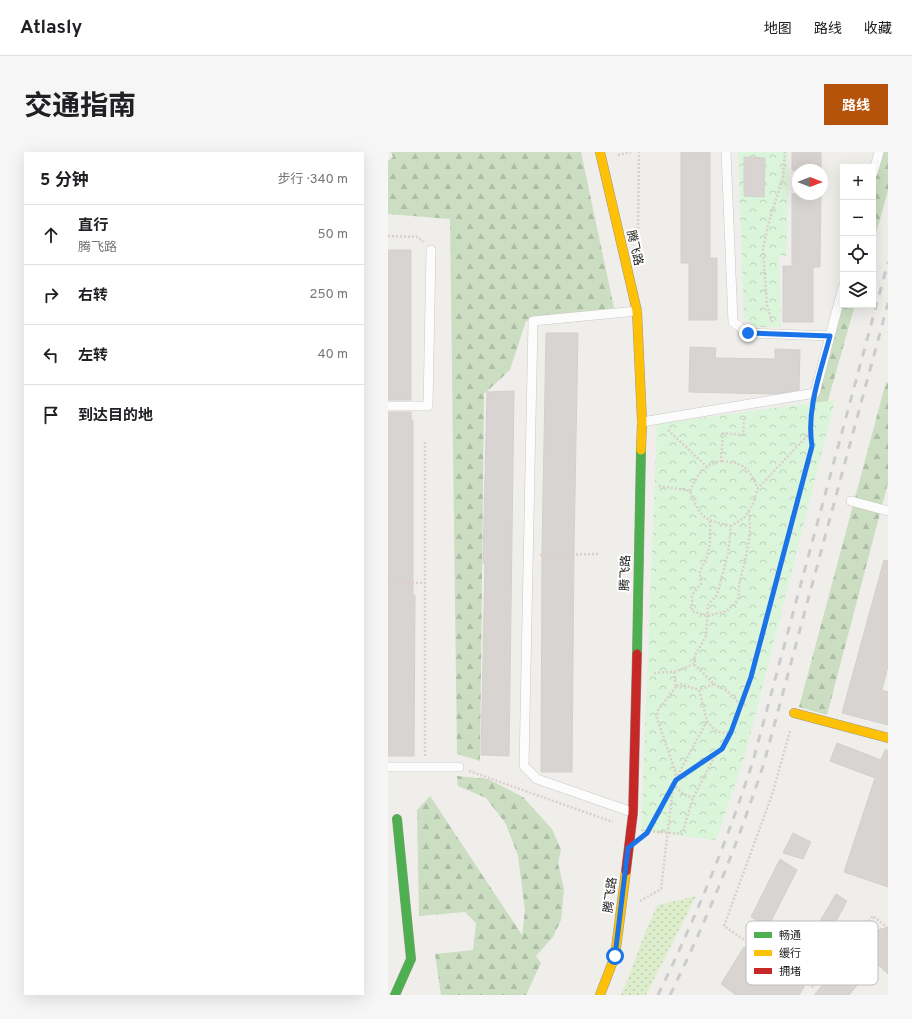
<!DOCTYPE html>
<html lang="zh">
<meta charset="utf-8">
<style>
:root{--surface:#fff;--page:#f6f6f6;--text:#202124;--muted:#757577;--line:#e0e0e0;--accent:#b45309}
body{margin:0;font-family:Overpass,"Noto Sans SC",sans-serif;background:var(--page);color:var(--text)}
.controls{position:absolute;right:12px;top:12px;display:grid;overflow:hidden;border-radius:0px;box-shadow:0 4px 16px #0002}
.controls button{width:36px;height:36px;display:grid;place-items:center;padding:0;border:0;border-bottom:1px solid var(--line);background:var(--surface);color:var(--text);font:20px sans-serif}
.compass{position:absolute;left:404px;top:12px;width:36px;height:36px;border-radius:50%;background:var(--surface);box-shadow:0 4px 16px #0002;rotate:90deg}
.stop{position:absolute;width:12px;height:12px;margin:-9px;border:3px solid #1a73e8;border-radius:50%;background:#fff}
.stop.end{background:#1a73e8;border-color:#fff;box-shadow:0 1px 4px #0008}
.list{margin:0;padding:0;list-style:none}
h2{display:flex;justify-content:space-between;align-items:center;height:52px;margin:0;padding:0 16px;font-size:17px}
h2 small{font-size:13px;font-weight:400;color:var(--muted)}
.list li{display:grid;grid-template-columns:26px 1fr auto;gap:12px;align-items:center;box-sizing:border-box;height:60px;padding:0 16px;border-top:1px solid var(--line)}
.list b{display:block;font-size:15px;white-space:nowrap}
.list p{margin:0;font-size:13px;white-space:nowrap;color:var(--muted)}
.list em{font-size:13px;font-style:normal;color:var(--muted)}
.icon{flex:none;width:22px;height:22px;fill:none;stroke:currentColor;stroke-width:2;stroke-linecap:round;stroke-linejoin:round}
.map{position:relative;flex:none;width:500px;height:843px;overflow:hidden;border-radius:0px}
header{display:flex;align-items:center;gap:24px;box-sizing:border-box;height:56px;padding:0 20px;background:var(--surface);border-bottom:1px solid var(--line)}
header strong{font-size:19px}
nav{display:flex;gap:22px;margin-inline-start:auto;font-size:14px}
.intro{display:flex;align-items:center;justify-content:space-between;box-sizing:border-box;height:96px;padding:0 24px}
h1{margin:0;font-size:28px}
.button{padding:10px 18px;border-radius:0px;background:var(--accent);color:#fff;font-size:14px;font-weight:700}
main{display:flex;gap:24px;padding:0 24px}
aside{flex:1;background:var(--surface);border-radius:0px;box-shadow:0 4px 16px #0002}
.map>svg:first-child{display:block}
.grass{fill:url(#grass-dots)}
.forest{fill:url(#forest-firs)}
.park{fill:url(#park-crowns)}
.building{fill:#d7d4d2;stroke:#d3d0cc}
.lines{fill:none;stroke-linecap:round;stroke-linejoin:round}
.lane-casing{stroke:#c9c8c7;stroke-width:10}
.fast-casing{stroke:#999a82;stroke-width:10}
.slow-casing{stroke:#999a82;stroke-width:10}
.jam-casing{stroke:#999a82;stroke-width:10}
.path{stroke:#dccecd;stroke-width:2.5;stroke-dasharray:2 2;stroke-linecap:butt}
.lane{stroke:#fdfcfc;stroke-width:9}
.fast{stroke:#4caf50;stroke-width:9}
.slow{stroke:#ffc107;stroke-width:9}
.jam{stroke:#c62828;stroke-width:9}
.rail{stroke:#ccc;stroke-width:3;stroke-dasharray:8 8;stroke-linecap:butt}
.route{stroke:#1a73e8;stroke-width:5}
.labels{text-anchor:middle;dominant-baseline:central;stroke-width:4;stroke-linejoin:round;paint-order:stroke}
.street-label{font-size:12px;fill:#222;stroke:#fff}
.key{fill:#fff;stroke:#bdbdbd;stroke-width:1}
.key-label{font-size:11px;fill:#222}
</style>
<header>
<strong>Atlasly</strong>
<nav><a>地图</a><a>路线</a><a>收藏</a></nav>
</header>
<div class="intro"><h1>交通指南</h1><a class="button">路线</a></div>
<main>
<aside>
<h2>5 分钟<small>步行 · 340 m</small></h2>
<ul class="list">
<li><svg class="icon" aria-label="ahead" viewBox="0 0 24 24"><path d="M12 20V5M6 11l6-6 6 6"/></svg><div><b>直行</b><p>腾飞路</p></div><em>50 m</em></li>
<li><svg class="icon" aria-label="right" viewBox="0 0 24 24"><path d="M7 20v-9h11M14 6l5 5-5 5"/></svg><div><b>右转</b></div><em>250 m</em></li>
<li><svg class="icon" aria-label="left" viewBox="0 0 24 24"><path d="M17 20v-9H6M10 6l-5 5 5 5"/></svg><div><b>左转</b></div><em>40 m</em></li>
<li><svg class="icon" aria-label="arrive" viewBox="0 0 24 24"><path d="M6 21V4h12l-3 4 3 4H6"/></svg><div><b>到达目的地</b></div></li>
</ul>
</aside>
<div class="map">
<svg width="500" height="843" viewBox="0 0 500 843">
<defs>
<pattern id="grass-dots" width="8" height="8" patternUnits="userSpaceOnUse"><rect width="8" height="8" fill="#ddeccb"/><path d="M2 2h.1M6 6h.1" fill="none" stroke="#bdcaae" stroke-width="1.8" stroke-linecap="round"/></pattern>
<pattern id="forest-firs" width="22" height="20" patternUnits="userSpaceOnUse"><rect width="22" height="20" fill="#cbdec1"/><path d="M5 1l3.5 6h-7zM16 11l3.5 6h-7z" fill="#aebea6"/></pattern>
<pattern id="park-crowns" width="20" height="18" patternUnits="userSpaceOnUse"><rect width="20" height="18" fill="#daf5da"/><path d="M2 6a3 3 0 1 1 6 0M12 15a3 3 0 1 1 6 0" fill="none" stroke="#bbd2bb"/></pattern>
</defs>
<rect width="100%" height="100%" fill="#f0eeeb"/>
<path class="grass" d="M 308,744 L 258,843 L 233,843 C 247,812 254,782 270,753 Z"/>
<path class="forest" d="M 3,0 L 193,0 L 226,156 L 138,169 L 122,218 L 96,242 L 92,609 L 69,602 L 62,67 L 0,62 L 0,9 L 5,5 Z
M 493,0 L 500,0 L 500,39 L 485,92 L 485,26 Z
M 455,128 L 455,153 L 467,153 L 437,259 L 422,256 L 423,236 Z
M 498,230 L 500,231 L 500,331 L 439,563 L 411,555 Z
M 69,624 L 100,627 L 135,645 L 164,677 L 173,698 L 170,711 L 176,737 L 173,768 L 165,785 L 148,804 L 153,811 L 138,843 L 53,843 L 47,802 L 85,798 L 88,771 L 77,760 L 31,764 L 29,658 L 42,644 L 134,783 L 137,758 L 130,704 L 118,672 L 98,646 L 70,634 Z"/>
<path class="park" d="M 350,0 L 400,0 L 399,104 L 391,103 L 393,175 L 368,175 L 356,166 Z
M 447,248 L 356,607 L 328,688 L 253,679 L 269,272 Z"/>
<path class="building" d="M 293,0 L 322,0 L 322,106 L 329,106 L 329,168 L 301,168 L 301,111 L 293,111 Z
M 404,0 L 433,0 L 433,18 L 404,18 Z
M 356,5 L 377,6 L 376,45 L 356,44 Z
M 404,42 L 433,42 L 432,115 L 425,115 L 425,170 L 395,170 L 395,114 L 404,114 Z
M 0,98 L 23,98 L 23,248 L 0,248 Z
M 158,181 L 190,181 L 186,397 L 184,620 L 153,620 L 154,397 Z
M 302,195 L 328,196 L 327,206 L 387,207 L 387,197 L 412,198 L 411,238 L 387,242 L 301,240 Z
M 126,239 L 121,604 L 93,603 L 97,411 L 95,411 L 99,240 Z
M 0,260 L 23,260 L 23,268 L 25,268 L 25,443 L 27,443 L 26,604 L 0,604 Z
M 496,408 L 500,409 L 500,514 L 494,538 L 500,540 L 500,573 L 454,561 Z
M 449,591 L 493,608 L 497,598 L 500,598 L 500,735 L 456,720 L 487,626 L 442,609 Z
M 405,681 L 423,690 L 415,707 L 395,701 Z
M 392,707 L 409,718 L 380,775 L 363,765 Z
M 448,742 L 459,749 L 447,771 L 452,775 L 411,843 L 348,843 L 333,832 L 356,795 L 365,801 L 380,775 L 416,796 Z
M 500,775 L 500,822 L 488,811 L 461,843 L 426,843 L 479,781 Z"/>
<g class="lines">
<g class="lane-casing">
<path id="lane" d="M 338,0 L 345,170 L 360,181 L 442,184
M 485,21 L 491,0
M 0,254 L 40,254 L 43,98
M 254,270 L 427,241 L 455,135
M 463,349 L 500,359
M 0,615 L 71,615
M 244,660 L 149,627 L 136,614 L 145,169 L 249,159"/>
</g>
<g class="fast-casing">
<path id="fast" d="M 249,502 L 253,298
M 7,843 L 23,807 L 9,667"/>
</g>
<g class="slow-casing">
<path id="slow" d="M 212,0 L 249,159 L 254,270 L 253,298
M 406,561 L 500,586
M 212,843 L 227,804 L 238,719"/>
</g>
<g class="jam-casing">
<path id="jam" d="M 238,719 L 245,661 L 249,502"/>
</g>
<path class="path" d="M 230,3 L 243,0
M 250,77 L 251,0
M 0,84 L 30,85 L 35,90
M 384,170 L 379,153 L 375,98 L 380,73 L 395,25 L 397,0
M 280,278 L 319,315
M 37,290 L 37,604
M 334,309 C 357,312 359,314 370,336
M 271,334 L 302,339 C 312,366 316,368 343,374
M 302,339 C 308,324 317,312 333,309 L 335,281 L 355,283 L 356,264
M 322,369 L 322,392 L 318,408 L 312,419 L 313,432 L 304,443 L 304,459 L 319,464 L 339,459 L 347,452 L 351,445 L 351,433 L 359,400 L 362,378 L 361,359
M 152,403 L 210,402
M 0,431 L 37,431
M 286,520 L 288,535 L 293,532 L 311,538
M 266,521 L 286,520 L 306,512
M 326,532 L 339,539 L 351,551 L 359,551
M 288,535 L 270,558 L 269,566 L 287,619 L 288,628 L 334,597 L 343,580 L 363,525 L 424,294 L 422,281
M 319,569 C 326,578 330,582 342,580
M 402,579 L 384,643 L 336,774 L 425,835 L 485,764 L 500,776
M 81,619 L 225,670
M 285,632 L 295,642 L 305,646
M 263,673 L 319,569 L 311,538 L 326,532 L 306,512 L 307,503 L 318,484 L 320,453 L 329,443 L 340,402 L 343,374 L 356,366 L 365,352 L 370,336 L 422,281 L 426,252
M 261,679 L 294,682 L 305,646 L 329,600
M 252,749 L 273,737 L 285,635"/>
<use href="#lane" class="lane"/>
<use href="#fast" class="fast"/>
<use href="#slow" class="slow"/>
<use href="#jam" class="jam"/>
<path class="rail" d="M 270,843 C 307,767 339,690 365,609 L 500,110
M 282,843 C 319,768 350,691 376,611 L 500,151"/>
</g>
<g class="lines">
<path class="route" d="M 227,804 L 240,696 L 259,681 L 288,628 L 334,597 L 343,580 L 363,525 L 424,294 C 418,257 433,219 442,184 L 360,181"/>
</g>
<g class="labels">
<g class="street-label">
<text transform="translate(246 96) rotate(77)">腾飞路</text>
<text transform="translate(238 421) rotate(-88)">腾飞路</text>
<text transform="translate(223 743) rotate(-83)">腾飞路</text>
</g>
</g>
<rect x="358" y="769" width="132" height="64" rx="6" class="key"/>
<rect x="366" y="780" width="18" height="6" fill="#4caf50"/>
<rect x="366" y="798" width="18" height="6" fill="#ffc107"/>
<rect x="366" y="816" width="18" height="6" fill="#c62828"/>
<g class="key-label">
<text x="391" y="787">畅通</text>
<text x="391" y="805">缓行</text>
<text x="391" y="823">拥堵</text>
</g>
</svg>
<div class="controls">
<button>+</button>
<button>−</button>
<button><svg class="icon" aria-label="locate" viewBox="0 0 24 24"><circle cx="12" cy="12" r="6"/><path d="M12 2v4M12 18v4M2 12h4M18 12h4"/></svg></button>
<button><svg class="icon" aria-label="layers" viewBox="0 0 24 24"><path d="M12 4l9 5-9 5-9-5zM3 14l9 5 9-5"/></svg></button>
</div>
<svg class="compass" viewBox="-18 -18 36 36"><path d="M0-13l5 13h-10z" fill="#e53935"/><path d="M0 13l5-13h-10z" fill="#757577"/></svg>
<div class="stop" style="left:227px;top:804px"></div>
<div class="stop end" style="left:360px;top:181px"></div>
</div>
</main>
